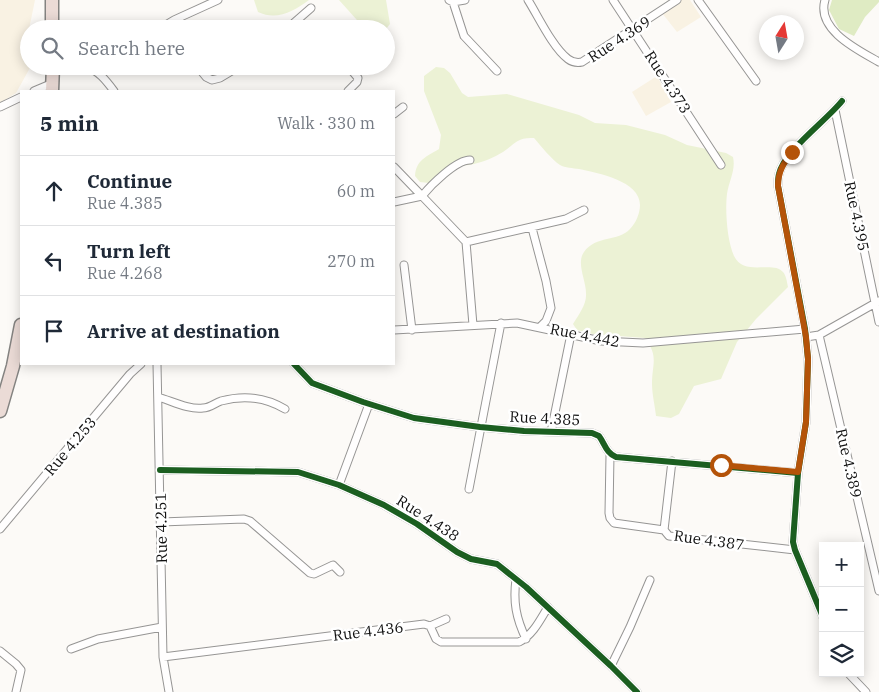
<!DOCTYPE html>
<meta charset="utf-8">
<style>
:root{--surface:#fff;--page:#f6f6f7;--text:#1f2937;--muted:#747a83;--line:#e0e1e3}
body{margin:0;font-family:"IBM Plex Serif",serif;background:var(--page);color:var(--text)}
.controls{position:absolute;right:15px;bottom:15px;display:grid;overflow:hidden;border-radius:0px;box-shadow:0 2px 12px #0003}
.controls button{width:45px;height:45px;display:grid;place-items:center;padding:0;border:0;border-bottom:1px solid var(--line);background:var(--surface);color:var(--text);font:25px sans-serif}
.compass{position:absolute;left:759px;top:15px;width:45px;height:45px;border-radius:50%;background:var(--surface);box-shadow:0 2px 12px #0003;rotate:11deg}
.stop{position:absolute;width:15px;height:15px;margin:-11px;border:4px solid #b45309;border-radius:50%;background:#fff}
.stop.end{background:#b45309;border-color:#fff;box-shadow:0 1px 5px #0008}
.list{margin:0;padding:0;list-style:none}
h2{display:flex;justify-content:space-between;align-items:center;height:65px;margin:0;padding:0 20px;font-size:21px}
h2 small{font-size:16px;font-weight:400;color:var(--muted)}
.list li{display:grid;grid-template-columns:32px 1fr auto;gap:15px;align-items:center;box-sizing:border-box;height:70px;padding:0 20px;border-top:1px solid var(--line)}
.list b{display:block;font-size:19px;white-space:nowrap}
.list p{margin:0;font-size:16px;white-space:nowrap;color:var(--muted)}
.list em{font-size:16px;font-style:normal;color:var(--muted)}
.icon{flex:none;width:28px;height:28px;fill:none;stroke:currentColor;stroke-width:2;stroke-linecap:round;stroke-linejoin:round}
.map{position:relative;flex:none;width:879px;height:692px;overflow:hidden}
.search{position:absolute;background:var(--surface);box-shadow:0 2px 12px #0003;left:20px;top:20px;width:375px;height:55px;display:flex;align-items:center;gap:12px;box-sizing:border-box;padding:0 18px;border-radius:28px;color:var(--muted);font-size:19px}
.panel{position:absolute;background:var(--surface);box-shadow:0 2px 12px #0003;left:20px;top:90px;width:375px;height:275px;border-radius:0px}
.map>svg:first-child{display:block}
.farmland{fill:#f9f2e3}
.green{fill:#ecf2d5}
.forest{fill:#dfebc3}
.lines{fill:none;stroke-linecap:round;stroke-linejoin:round}
.street-casing{stroke:#969594;stroke-width:9}
.highway-casing{stroke:#848381;stroke-width:15}
.street{stroke:#fffefe;stroke-width:7}
.highway{stroke:#ebdbd6;stroke-width:12}
.cycleway-casing{stroke:#fff;stroke-width:9}
.cycleway{stroke:#1b5e20;stroke-width:6}
.route{stroke:#b45309;stroke-width:6}
.labels{text-anchor:middle;dominant-baseline:central;stroke-width:5;stroke-linejoin:round;paint-order:stroke}
.street-label{font-size:15px;fill:#101010;stroke:#fff}
</style>
<div class="map">
<svg width="879" height="692" viewBox="0 0 879 692">
<rect width="100%" height="100%" fill="#fcfaf7"/>
<path class="farmland" d="M 0,0 L 35,0 L 29,29 L 29,66 L 31,66 L 16,93 L 0,103 Z
M 680,0 L 690,0 L 701,17 L 677,32 L 662,13 Z
M 657,76 L 671,102 L 646,116 L 632,92 Z"/>
<path class="green" d="M 254,0 L 309,0 C 294,11 277,21 258,12 Z
M 339,0 L 386,0 L 390,24 L 386,29 L 365,29 Z
M 436,67 L 444,68 L 450,73 L 462,93 L 468,97 L 507,94 L 579,115 L 595,123 L 626,125 L 665,135 L 687,145 L 726,153 L 733,157 C 736,170 729,181 727,194 C 725,210 727,241 734,256 C 744,277 773,260 783,272 C 786,275 787,282 788,287 L 756,319 L 737,342 L 721,379 L 694,386 L 679,414 L 671,418 L 656,416 C 655,406 652,394 652,384 C 652,363 659,357 645,338 L 593,334 L 577,330 L 573,324 C 579,314 587,304 586,293 C 586,280 576,263 584,252 C 596,235 618,242 630,229 C 636,223 640,213 640,205 C 640,181 598,173 579,169 C 573,168 565,168 560,165 C 552,160 541,146 534,138 C 517,137 515,144 503,152 C 495,157 483,162 474,164 C 467,166 459,165 451,168 C 443,171 436,178 429,183 L 420,182 L 415,176 C 416,160 426,157 439,149 L 441,135 L 424,91 L 424,76 Z"/>
<path class="forest" d="M 832,0 L 879,0 L 879,2 L 865,17 L 854,36 L 839,29 L 829,10 Z"/>
<g class="lines">
<g class="street-casing">
<path id="street" d="M 449,0 L 453,2 L 465,0
M 528,0 C 538,16 553,48 568,59 C 572,62 577,63 582,62 L 677,0
M 613,0 L 721,165
M 698,0 L 756,81
M 825,0 C 816,30 858,50 879,62
M 453,2 L 464,36 L 497,71
M 174,20 L 218,0
M 159,29 L 174,20 L 178,29
M 287,29 L 311,8
M 84,66 C 99,71 105,79 114,91
M 197,66 L 206,77 L 212,80 L 220,78 L 240,66
M 348,66 L 358,78 L 357,82 L 348,91
M 34,91 L 53,83
M 0,107 L 21,97
M 835,110 L 879,322
M 394,114 L 403,107
M 394,167 L 422,196 C 431,185 456,160 470,160
M 394,202 L 422,196 L 466,242 L 473,325
M 532,228 L 546,281 L 551,308 L 546,321 L 540,327
M 466,242 L 566,219 L 584,210
M 404,265 L 412,330
M 394,330 L 517,323 L 601,341 L 643,343 L 805,329
M 819,335 L 879,591
M 806,337 L 819,335 L 879,301
M 157,364 L 163,657 L 169,692
M 294,364 L 312,383 L 363,402 L 414,418 L 480,427 L 524,431 L 592,433 L 599,436 C 605,444 606,453 616,457 L 798,473
M 158,397 C 172,401 189,410 203,408 C 210,408 215,403 221,401 C 243,395 265,397 285,409
M 551,432 L 571,334
M 610,455 L 609,513 L 610,518 L 614,523 L 664,530
M 672,461 L 664,530 L 669,536 L 795,550
M 160,470 L 298,472 L 339,485 L 384,505 L 417,524 L 457,552 L 471,559 L 497,564 L 526,587 L 611,666 L 637,692
M 339,485 L 369,404
M 469,489 L 501,323
M 161,522 L 244,519 L 250,521 L 310,573 L 314,574 L 333,565 L 340,572
M 0,529 L 130,374 L 141,364
M 516,579 C 513,602 516,618 526,639
M 823,617 L 795,550 L 793,542 L 798,473 L 806,422 L 808,359 L 805,329 L 778,186 C 778,182 778,178 779,174 C 784,151 826,121 842,101
M 430,626 L 446,619
M 71,649 L 98,639 L 162,627
M 0,651 L 16,664 L 21,670 L 16,692
M 163,657 L 424,624 L 430,626 L 436,639 L 441,642 L 519,642 C 533,635 540,620 548,607
M 611,666 L 630,627 L 650,580
M 848,673 L 866,692"/>
</g>
<g class="highway-casing">
<path id="highway" d="M 52,0 L 52,29
M 52,91 L 53,66
M 0,411 L 13,366 L 21,325"/>
</g>
<use href="#street" class="street"/>
<use href="#highway" class="highway"/>
<g class="cycleway-casing">
<path id="cycleway" d="M 294,364 L 312,383 L 363,402 L 414,418 L 480,427 L 524,431 L 592,433 L 599,436 C 605,444 606,453 616,457 L 798,473
M 160,470 L 298,472 L 339,485 L 384,505 L 417,524 L 457,552 L 471,559 L 497,564 L 526,587 L 611,666 L 637,692
M 823,617 L 795,550 L 793,542 L 798,473 L 806,422 L 808,359 L 805,329 L 778,186 C 778,182 778,178 779,174 C 784,151 826,121 842,101"/>
</g>
<use href="#cycleway" class="cycleway"/>
</g>
<g class="lines">
<path class="route" d="M 721,465 L 798,472 L 806,422 L 808,359 L 806,337 L 778,186 C 778,171 784,163 792,152"/>
</g>
<g class="labels">
<g class="street-label">
<text transform="translate(619 39) rotate(-33)">Rue 4.369</text>
<text transform="translate(668 82) rotate(57)">Rue 4.373</text>
<text transform="translate(857 216) rotate(78)">Rue 4.395</text>
<text transform="translate(585 335) rotate(11)">Rue 4.442</text>
<text transform="translate(545 418) rotate(3)">Rue 4.385</text>
<text transform="translate(70 446) rotate(-50)">Rue 4.253</text>
<text transform="translate(849 463) rotate(77)">Rue 4.389</text>
<text transform="translate(428 518) rotate(33)">Rue 4.438</text>
<text transform="translate(161 528) rotate(-91)">Rue 4.251</text>
<text transform="translate(709 540) rotate(8)">Rue 4.387</text>
<text transform="translate(368 631) rotate(-7)">Rue 4.436</text>
</g>
</g>
</svg>
<div class="controls">
<button>+</button>
<button>−</button>
<button><svg class="icon" aria-label="layers" viewBox="0 0 24 24"><path d="M12 4l9 5-9 5-9-5zM3 14l9 5 9-5"/></svg></button>
</div>
<svg class="compass" viewBox="-18 -18 36 36"><path d="M0-13l5 13h-10z" fill="#e53935"/><path d="M0 13l5-13h-10z" fill="#747a83"/></svg>
<div class="stop" style="left:721px;top:465px"></div>
<div class="stop end" style="left:792px;top:152px"></div>
<div class="search"><svg class="icon" aria-label="search" viewBox="0 0 24 24"><circle cx="10" cy="10" r="6"/><path d="M15 15l6 6"/></svg>Search here</div>
<section class="panel">
<h2>5 min<small>Walk · 330 m</small></h2>
<ul class="list">
<li><svg class="icon" aria-label="ahead" viewBox="0 0 24 24"><path d="M12 20V5M6 11l6-6 6 6"/></svg><div><b>Continue</b><p>Rue 4.385</p></div><em>60 m</em></li>
<li><svg class="icon" aria-label="left" viewBox="0 0 24 24"><path d="M17 20v-9H6M10 6l-5 5 5 5"/></svg><div><b>Turn left</b><p>Rue 4.268</p></div><em>270 m</em></li>
<li><svg class="icon" aria-label="arrive" viewBox="0 0 24 24"><path d="M6 21V4h12l-3 4 3 4H6"/></svg><div><b>Arrive at destination</b></div></li>
</ul>
</section>
</div>
